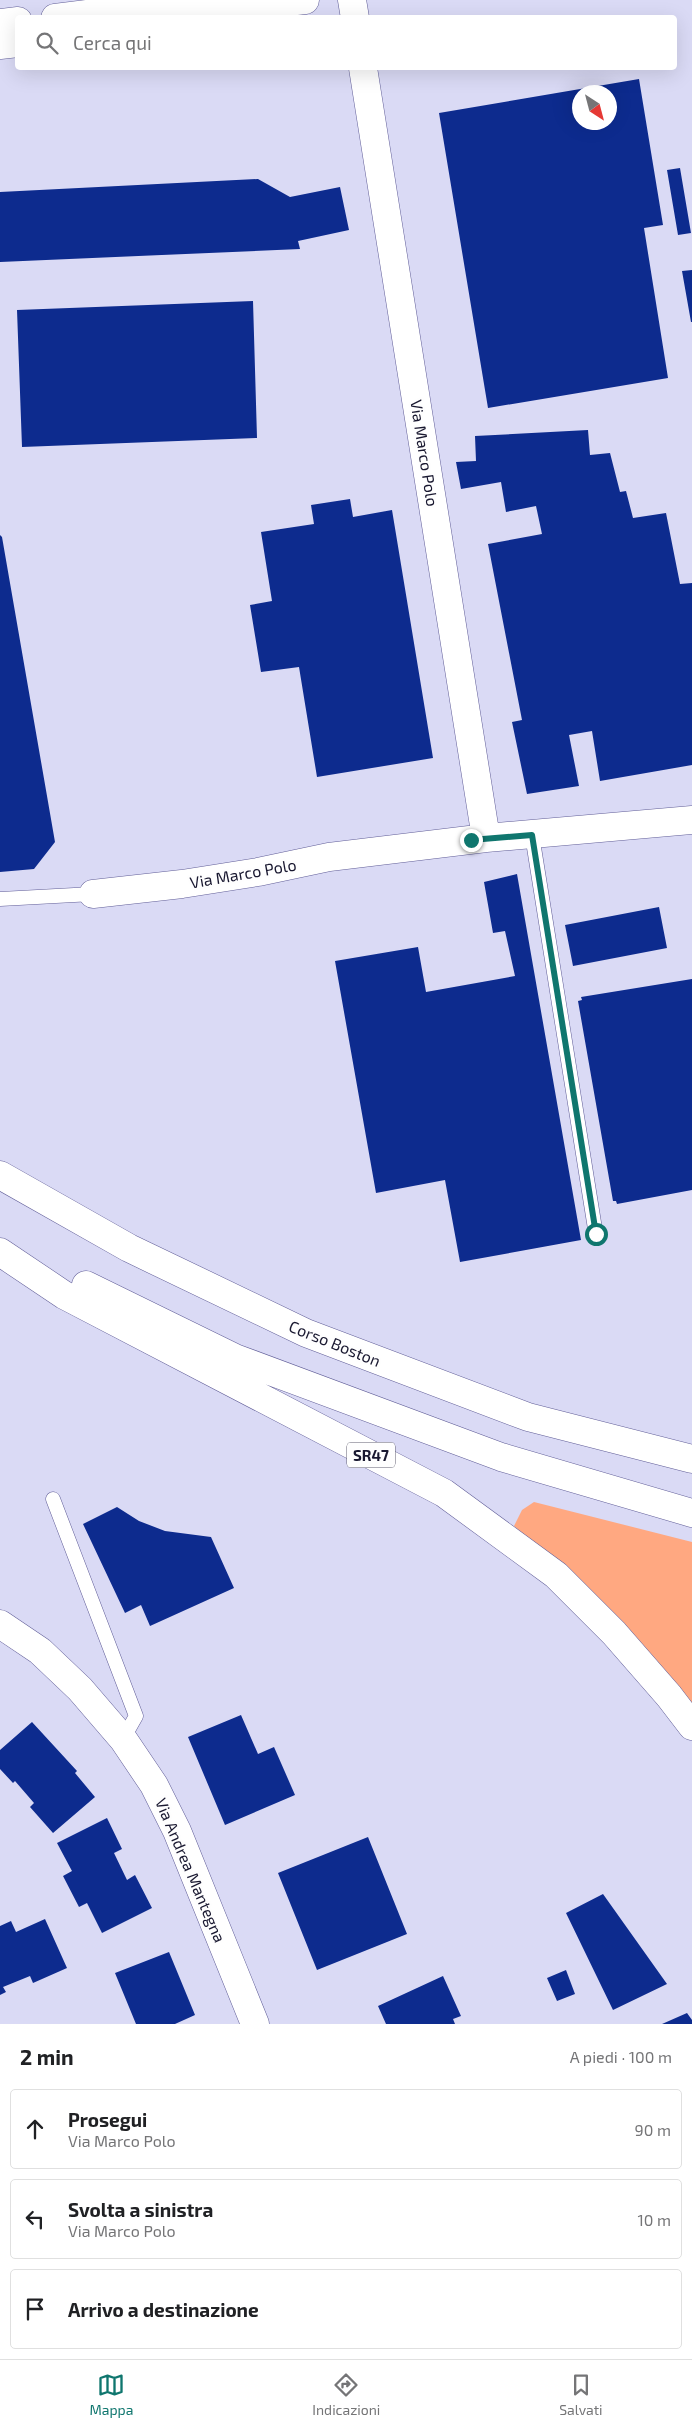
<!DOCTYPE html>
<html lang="it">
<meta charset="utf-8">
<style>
:root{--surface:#fff;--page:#f2f2f2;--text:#202124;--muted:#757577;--line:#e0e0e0;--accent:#0f766e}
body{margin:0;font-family:"Exo 2",sans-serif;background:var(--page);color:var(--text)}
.compass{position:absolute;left:572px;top:85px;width:45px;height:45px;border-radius:50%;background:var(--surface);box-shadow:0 5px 20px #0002;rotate:144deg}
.stop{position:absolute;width:15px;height:15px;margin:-11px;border:4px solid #0f766e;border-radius:50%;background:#fff}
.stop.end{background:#0f766e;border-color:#fff;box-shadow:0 1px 5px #0008}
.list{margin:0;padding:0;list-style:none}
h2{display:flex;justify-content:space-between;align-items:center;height:65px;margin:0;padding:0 20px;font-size:21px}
h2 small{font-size:16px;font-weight:400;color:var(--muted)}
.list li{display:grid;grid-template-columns:32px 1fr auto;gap:15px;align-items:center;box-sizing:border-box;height:80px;margin:0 10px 10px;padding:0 10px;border:1px solid var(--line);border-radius:5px}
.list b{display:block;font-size:19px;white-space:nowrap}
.list p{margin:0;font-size:16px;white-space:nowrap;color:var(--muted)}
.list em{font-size:16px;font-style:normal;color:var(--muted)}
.icon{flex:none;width:28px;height:28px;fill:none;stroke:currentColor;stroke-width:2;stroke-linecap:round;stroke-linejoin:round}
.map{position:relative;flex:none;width:692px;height:2024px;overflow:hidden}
.search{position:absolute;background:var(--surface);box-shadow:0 5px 20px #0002;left:15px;right:15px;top:15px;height:55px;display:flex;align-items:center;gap:12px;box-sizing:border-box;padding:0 18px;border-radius:5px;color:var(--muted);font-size:19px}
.sheet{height:335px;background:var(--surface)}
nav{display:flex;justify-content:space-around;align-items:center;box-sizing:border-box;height:70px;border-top:1px solid var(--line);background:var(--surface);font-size:14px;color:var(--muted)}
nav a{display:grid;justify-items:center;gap:2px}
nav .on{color:var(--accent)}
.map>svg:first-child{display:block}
.green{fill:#ffa881}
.building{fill:#0d2b8e;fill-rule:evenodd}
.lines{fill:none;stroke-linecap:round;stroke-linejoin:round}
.lane-casing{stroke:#615e98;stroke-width:15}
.street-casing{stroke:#615e98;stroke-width:29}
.highway-casing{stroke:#615e98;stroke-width:29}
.lane{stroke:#fff;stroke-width:14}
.street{stroke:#fff;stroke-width:28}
.highway{stroke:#fff;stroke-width:28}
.route{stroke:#0f766e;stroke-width:6}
.labels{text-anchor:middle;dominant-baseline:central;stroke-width:5;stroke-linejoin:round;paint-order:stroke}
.shield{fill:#fefefe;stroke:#5e5d6e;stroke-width:1}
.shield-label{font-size:15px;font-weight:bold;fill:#191830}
.street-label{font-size:16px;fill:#191830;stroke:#fefefe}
</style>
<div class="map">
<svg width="692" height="2024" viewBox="0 0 692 2024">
<rect width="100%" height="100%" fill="#dadaf5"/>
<path class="green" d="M 534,1502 L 692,1542 L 692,1727 L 563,1569 L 514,1526 L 522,1510 Z"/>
<path class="building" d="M 639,79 L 663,225 L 644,228 L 668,378 L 488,408 L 439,113 ZM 580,92 L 610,92 L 610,122 L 580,122 Z
M 680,168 L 691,233 L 678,235 L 667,170 Z
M 258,179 L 290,197 L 340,187 L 349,230 L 298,241 L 300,249 L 0,262 L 0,192 Z
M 692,270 L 692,322 L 691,322 L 682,271 Z
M 253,301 L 257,438 L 22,447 L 17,310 Z
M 588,430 L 590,455 L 610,453 L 620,492 L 626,491 L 633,518 L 666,513 L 680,584 L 692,583 L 692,765 L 600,781 L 592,731 L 569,735 L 579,786 L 527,794 L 512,722 L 522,720 L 488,544 L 542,534 L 536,506 L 506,512 L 501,482 L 461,489 L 456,462 L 476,461 L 475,436 Z
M 350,499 L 353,517 L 392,510 L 433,758 L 317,777 L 299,667 L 261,672 L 250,605 L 272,601 L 261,532 L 314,524 L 311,505 Z
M 0,535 L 2,537 L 55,842 L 34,869 L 0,872 Z
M 517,874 L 581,1240 L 460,1262 L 445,1180 L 376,1193 L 335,961 L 418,947 L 426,992 L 515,976 L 505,931 L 493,933 L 484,882 Z
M 659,907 L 667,948 L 573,966 L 565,925 Z
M 692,979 L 692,1190 L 617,1204 L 616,1201 L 613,1201 L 578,1001 L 582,1000 L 581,997 Z
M 117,1507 L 139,1521 L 165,1531 L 211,1537 L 234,1588 L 150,1626 L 141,1605 L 125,1613 L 83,1524 Z
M 241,1715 L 258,1754 L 274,1747 L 295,1795 L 225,1825 L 188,1737 Z
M 32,1722 L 77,1771 L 75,1773 L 95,1797 L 53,1833 L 30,1807 L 34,1803 L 15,1781 L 13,1783 L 0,1769 L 0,1750 Z
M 107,1818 L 122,1849 L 114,1853 L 127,1880 L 135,1875 L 152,1908 L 102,1933 L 87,1903 L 79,1907 L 63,1876 L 72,1871 L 57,1843 Z
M 368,1837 L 407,1934 L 317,1970 L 278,1873 Z
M 603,1894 L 667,1984 L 613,2010 L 566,1913 Z
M 45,1919 L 67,1968 L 33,1983 L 30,1976 L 3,1987 L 6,1992 L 0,1995 L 0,1926 L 11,1921 L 16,1932 Z
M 169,1952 L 195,2015 L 175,2024 L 136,2024 L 115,1973 Z
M 566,1970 L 575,1994 L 557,2001 L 547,1978 Z
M 443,1976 L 461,2016 L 453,2019 L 455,2024 L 386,2024 L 378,2006 Z
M 687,2013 L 692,2020 L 692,2024 L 662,2024 Z"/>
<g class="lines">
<g class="lane-casing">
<path id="lane" d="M 532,835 L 596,1235
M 0,899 L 93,894
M 53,1499 L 136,1716 L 123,1739"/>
</g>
<g class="street-casing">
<path id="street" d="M 352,0 L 355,18
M 363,68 L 486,838
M 93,894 L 182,884 L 258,872 L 329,857 L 486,838 L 692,820
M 0,1624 L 40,1651 L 80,1689 L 123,1739 L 154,1785 L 177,1831 L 255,2024"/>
</g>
<g class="highway-casing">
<path id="highway" d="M 55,18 L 102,12 L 219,10 L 305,0
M 0,23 L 18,21
M 0,45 L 18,43
M 0,1175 L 129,1248 L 306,1333 L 528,1417 L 692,1459
M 0,1252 L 64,1295 L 444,1493 L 556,1575 L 614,1633 L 669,1696 L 692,1726
M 86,1285 L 235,1358 L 501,1457 L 692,1513"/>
</g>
<use href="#lane" class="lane"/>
<use href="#street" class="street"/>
<use href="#highway" class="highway"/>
</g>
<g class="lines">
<path class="route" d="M 471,840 L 532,835 L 596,1234"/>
</g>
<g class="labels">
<rect class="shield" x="347" y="1442.5" width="48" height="25" rx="4"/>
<g class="shield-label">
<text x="371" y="1455">SR47</text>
</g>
<g class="street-label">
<text transform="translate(425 453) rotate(81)">Via Marco Polo</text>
<text transform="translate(243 873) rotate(-10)">Via Marco Polo</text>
<text transform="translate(335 1343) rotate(22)">Corso Boston</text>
<text transform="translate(191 1870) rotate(67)">Via Andrea Mantegna</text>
</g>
</g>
</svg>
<svg class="compass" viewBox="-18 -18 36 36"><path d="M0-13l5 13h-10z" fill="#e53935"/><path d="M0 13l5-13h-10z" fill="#757577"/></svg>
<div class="stop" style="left:596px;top:1234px"></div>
<div class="stop end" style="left:471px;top:840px"></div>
<div class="search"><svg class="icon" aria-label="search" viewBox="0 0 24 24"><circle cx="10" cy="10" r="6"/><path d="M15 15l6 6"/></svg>Cerca qui</div>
</div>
<section class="sheet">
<h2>2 min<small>A piedi · 100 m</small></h2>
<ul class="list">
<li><svg class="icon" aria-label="ahead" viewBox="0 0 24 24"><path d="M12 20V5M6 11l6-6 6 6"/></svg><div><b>Prosegui</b><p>Via Marco Polo</p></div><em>90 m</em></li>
<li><svg class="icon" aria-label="left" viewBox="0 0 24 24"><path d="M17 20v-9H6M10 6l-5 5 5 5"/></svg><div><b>Svolta a sinistra</b><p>Via Marco Polo</p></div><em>10 m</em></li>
<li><svg class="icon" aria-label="arrive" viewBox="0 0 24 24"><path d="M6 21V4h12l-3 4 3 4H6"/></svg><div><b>Arrivo a destinazione</b></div></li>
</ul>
</section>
<nav>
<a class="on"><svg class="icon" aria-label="map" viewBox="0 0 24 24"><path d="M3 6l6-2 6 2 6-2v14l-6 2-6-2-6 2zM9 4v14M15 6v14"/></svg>Mappa</a>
<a><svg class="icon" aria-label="directions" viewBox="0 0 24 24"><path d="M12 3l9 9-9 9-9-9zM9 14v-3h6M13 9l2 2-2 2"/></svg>Indicazioni</a>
<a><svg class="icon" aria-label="saved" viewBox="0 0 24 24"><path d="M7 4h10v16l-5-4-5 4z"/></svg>Salvati</a>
</nav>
